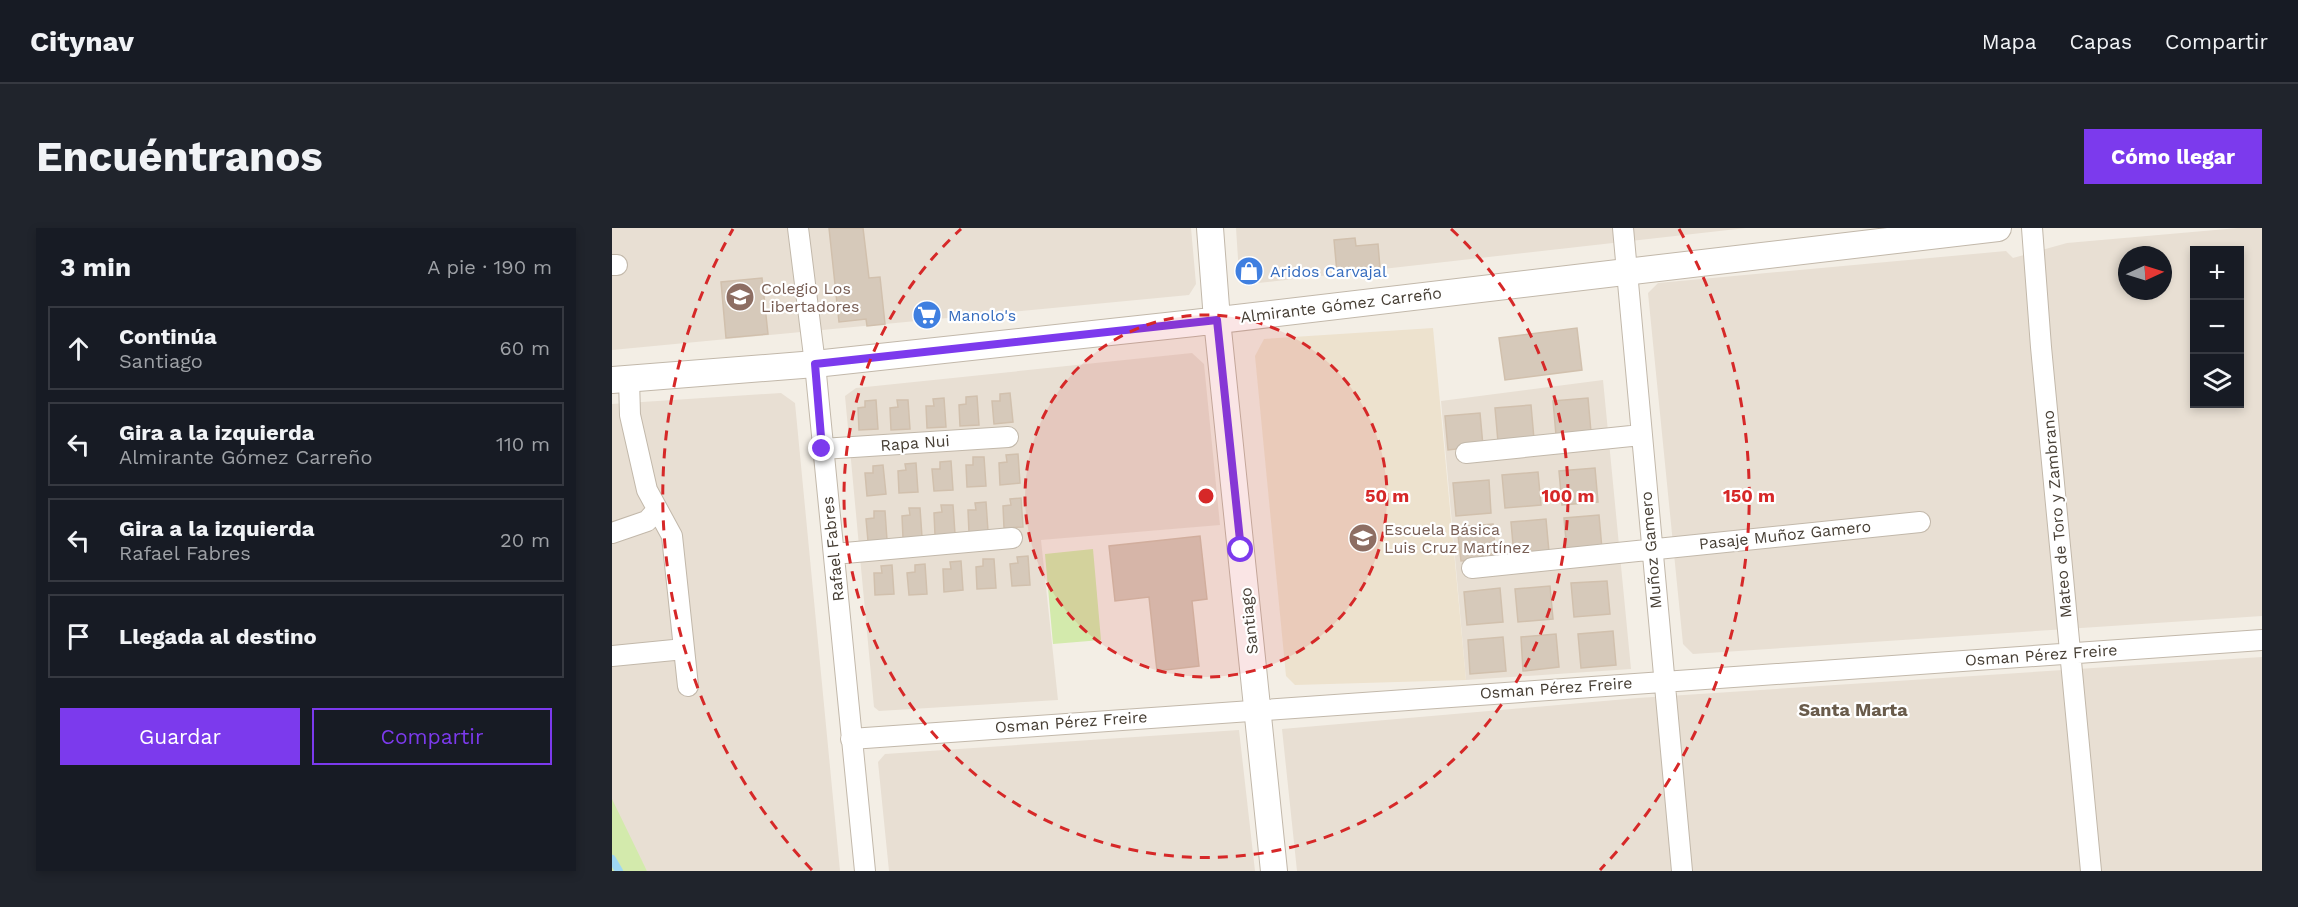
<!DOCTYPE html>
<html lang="es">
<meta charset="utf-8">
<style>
:root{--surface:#171b24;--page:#20242c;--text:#f1f3f6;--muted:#9ea1a6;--line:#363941;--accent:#7c3aed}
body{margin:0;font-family:"Work Sans",sans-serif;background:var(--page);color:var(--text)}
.controls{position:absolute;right:18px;top:18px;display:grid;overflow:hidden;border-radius:0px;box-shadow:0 3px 9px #0003}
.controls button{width:54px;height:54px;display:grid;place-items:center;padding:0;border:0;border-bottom:2px solid var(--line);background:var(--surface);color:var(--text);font:30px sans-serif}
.compass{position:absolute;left:1506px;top:18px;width:54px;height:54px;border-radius:50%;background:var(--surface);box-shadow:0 3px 9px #0003;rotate:86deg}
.stop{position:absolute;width:18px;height:18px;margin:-14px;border:4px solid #7c3aed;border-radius:50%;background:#fff}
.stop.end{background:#7c3aed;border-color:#fff;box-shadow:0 2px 6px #0008}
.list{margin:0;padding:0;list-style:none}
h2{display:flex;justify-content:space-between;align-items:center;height:78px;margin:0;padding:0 24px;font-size:26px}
h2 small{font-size:20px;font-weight:400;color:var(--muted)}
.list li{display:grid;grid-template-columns:39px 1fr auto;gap:18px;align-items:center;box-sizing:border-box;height:84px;margin:0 12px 12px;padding:0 12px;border:2px solid var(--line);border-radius:0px}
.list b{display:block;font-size:22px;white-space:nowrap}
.list p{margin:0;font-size:20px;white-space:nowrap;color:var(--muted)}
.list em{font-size:20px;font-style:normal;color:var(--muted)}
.actions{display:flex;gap:12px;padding:18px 24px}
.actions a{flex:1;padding:14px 0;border:2px solid var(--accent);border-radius:0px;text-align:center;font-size:21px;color:var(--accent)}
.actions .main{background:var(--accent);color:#fff}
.icon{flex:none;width:33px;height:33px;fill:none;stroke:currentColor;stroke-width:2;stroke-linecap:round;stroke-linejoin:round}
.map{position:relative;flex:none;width:1650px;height:643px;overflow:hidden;border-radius:0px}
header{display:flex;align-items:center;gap:36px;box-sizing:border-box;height:84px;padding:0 30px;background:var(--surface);border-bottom:2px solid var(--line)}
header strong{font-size:28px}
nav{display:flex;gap:33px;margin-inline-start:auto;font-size:21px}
.intro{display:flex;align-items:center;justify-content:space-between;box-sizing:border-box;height:144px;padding:0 36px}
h1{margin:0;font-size:42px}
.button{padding:15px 27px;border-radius:0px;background:var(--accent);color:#fff;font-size:21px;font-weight:700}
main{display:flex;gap:36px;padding:0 36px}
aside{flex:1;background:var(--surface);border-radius:0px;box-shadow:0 3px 9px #0003}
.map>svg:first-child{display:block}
.residential{fill:#e8dfd3;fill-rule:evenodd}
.education{fill:#ede2ce}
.green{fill:#d3eaac}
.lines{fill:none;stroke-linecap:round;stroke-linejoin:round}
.stream{stroke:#9ed7f3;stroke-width:8}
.building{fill:#d6c9ba;stroke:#d1c0ad;stroke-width:1.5}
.minor-casing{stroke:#c2b8aa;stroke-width:22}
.tertiary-casing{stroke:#c2b8aa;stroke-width:28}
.minor{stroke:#fff;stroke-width:20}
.tertiary{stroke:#fff;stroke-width:26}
.route{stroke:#7c3aed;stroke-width:8}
.ring{fill:none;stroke:#d62828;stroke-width:3;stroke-dasharray:10 8}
.labels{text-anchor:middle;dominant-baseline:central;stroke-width:4.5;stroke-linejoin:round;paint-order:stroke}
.shop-label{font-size:16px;fill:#366cbe;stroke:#fff;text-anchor:start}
.education-label{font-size:16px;fill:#785e54;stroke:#fff;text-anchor:start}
.street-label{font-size:16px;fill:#463e34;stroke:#fff}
.neighbourhood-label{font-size:18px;font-weight:bold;fill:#695b4b;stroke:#fff}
.centre{fill:#d62828;stroke:#fff;stroke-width:3}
.ring-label{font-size:18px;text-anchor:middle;font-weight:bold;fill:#d62828;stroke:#fff;stroke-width:4.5;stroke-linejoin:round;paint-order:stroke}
</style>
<header>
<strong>Citynav</strong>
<nav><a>Mapa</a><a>Capas</a><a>Compartir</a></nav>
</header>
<div class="intro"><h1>Encuéntranos</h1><a class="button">Cómo llegar</a></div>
<main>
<aside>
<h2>3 min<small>A pie · 190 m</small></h2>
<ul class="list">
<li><svg class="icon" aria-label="ahead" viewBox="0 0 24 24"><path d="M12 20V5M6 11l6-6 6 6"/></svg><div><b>Continúa</b><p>Santiago</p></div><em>60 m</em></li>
<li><svg class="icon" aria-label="left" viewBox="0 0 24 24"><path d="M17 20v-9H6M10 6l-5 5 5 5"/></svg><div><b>Gira a la izquierda</b><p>Almirante Gómez Carreño</p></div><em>110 m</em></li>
<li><svg class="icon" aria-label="left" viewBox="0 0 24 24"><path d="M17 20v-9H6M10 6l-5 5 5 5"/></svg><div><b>Gira a la izquierda</b><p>Rafael Fabres</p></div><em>20 m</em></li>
<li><svg class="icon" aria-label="arrive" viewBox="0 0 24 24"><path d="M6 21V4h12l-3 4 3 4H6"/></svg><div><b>Llegada al destino</b></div></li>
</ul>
<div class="actions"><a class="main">Guardar</a><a>Compartir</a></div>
</aside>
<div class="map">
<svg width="1650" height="643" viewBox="0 0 1650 643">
<rect width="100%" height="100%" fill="#f3eee5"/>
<path class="residential" d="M 0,0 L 579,0 L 584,56 L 577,67 L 0,122 Z
M 624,0 L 1134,0 L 637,56 L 627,46 Z
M 1626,0 L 1650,0 L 1650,388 L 1081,426 L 1071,416 L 1036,65 L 1046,55 L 1394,23 L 1401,30 L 1455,15 ZM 1582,22 L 1628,22 L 1628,176 L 1582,176 ZM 1515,27 L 1551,27 L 1551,63 L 1515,63 Z
M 580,125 L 592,136 L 608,297 L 429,312 L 446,472 L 267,483 L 262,479 L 233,168 L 244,160 Z
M 991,152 L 1019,441 L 854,452 L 829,173 Z
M 169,165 L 183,175 L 228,643 L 35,643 L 0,578 L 0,176 Z
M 1650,429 L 1650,643 L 685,643 L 670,501 L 1026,470 Z
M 627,502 L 643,643 L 277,643 L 266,534 L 273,526 Z"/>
<path class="education" d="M 821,100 L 854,452 L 683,457 L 674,448 L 643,128 L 652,111 Z"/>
<path class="green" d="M 481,321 L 489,412 L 441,416 L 433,326 Z
M 0,571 L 35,643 L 0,643 Z"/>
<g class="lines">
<path class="stream" d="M 0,631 L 7,643"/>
</g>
<path class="building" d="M 217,0 L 251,0 L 257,50 L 268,49 L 273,96 L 255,98 L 254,91 L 227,94 Z
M 743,10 L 744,18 L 766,16 L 768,40 L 725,45 L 722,12 Z
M 150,50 L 156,106 L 114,110 L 109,54 Z
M 965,100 L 970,142 L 893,152 L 887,110 Z
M 398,165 L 401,194 L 382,196 L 380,173 L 388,173 L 388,166 Z
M 365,168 L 367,197 L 348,198 L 347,177 L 354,176 L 354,169 Z
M 332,170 L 334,199 L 315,200 L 314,178 L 322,178 L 321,171 Z
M 976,170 L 979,204 L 944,207 L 941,173 Z
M 264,172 L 266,201 L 247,202 L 246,180 L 253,179 L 253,173 Z
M 285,172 L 296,172 L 298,201 L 279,202 L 278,180 L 286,179 Z
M 919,177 L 922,211 L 886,214 L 883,180 Z
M 868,185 L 871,218 L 836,222 L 833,188 Z
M 406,226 L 408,255 L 388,257 L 387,235 L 395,234 L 394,227 Z
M 361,229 L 372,229 L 374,258 L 355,259 L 354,237 L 361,237 Z
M 339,233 L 341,262 L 322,263 L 320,241 L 328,241 L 328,234 Z
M 304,235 L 306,264 L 287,265 L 286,243 L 294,242 L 293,236 Z
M 271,237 L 274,266 L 255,268 L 253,245 L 261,245 L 261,238 Z
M 983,240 L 986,274 L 950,277 L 947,243 Z
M 926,244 L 929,277 L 893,280 L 890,247 Z
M 877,252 L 879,285 L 844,288 L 841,255 Z
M 409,270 L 411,299 L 392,300 L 391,278 L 399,277 L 398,271 Z
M 374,274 L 376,303 L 357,305 L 356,282 L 364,282 L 363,275 Z
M 329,277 L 341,277 L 343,306 L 323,307 L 322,285 L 330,284 Z
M 297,280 L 308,280 L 310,309 L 291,310 L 290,288 L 298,287 Z
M 262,283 L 273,283 L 275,312 L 256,313 L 254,291 L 262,290 Z
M 987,287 L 990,321 L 955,324 L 952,290 Z
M 934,291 L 937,324 L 902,328 L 899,294 Z
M 881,296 L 884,330 L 849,333 L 845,299 Z
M 588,308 L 595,371 L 580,373 L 587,438 L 545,443 L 537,369 L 503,373 L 497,318 Z
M 416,328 L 418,357 L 400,358 L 398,336 L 406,335 L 405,329 Z
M 371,331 L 382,331 L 384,360 L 365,361 L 364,339 L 371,338 Z
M 349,333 L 351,362 L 332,364 L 331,341 L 339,341 L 338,334 Z
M 313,336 L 315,366 L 297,367 L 295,345 L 303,344 L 303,337 Z
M 280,337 L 282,366 L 263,367 L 262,345 L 270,345 L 269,338 Z
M 995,353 L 998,386 L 962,389 L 959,355 Z
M 938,358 L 941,391 L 906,394 L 903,361 Z
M 888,360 L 891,394 L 855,397 L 852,364 Z
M 1001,403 L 1004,437 L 969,440 L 966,406 Z
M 944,406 L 947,439 L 911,443 L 909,409 Z
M 891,409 L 894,443 L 858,446 L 856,412 Z"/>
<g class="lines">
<g class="minor-casing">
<path id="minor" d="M 186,0 L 203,136 L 253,643
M 1011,0 L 1070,643
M 1420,0 L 1429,119 L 1479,643
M 0,37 L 5,37
M 17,151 L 18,187 L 35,262 L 60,308 L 76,458
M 210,221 L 396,209
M 854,225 L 1029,207
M 0,305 L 35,293 L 44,283
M 222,326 L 400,310
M 860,340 L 1308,294
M 0,428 L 72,421
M 239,511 L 1650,412"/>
</g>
<g class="tertiary-casing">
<path id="tertiary" d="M 598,0 L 605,92 L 662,643
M 0,152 L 203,136 L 582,95 L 1386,0"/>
</g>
<use href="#minor" class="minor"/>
<use href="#tertiary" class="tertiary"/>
</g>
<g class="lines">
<path class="route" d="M 210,221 L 203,136 L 605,92 L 629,322"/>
</g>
<circle cx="594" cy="268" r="181" fill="#d62828" fill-opacity=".12"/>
<g class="ring">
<circle cx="594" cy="268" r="181"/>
<path d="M839 1A362 362 0 1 1 349 1"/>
<path d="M200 642A543 543 0 0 1 121 1M1067 1A543 543 0 0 1 988 642"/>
</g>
<defs>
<g id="shop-disc" transform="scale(1.5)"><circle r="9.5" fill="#3f7fe0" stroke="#fff"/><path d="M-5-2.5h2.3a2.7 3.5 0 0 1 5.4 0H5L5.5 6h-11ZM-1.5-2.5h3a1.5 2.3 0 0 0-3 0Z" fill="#fff"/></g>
<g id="school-disc" transform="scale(1.5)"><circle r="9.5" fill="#8d6e63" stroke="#fff"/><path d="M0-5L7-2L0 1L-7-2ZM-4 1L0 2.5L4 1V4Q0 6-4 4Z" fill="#fff"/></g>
<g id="supermarket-disc" transform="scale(1.5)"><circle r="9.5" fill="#3f7fe0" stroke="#fff"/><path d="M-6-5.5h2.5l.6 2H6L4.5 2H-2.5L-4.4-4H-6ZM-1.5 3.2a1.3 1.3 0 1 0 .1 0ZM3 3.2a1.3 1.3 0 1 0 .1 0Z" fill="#fff"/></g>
</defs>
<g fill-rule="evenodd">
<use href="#shop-disc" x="637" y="43"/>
<use href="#school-disc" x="128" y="69"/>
<use href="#supermarket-disc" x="315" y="87"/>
<use href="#school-disc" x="751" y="310"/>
</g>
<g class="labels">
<g class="shop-label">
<text x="658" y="43">Aridos Carvajal</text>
<text x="336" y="87">Manolo's</text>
</g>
<g class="education-label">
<text x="149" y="60">Colegio Los<tspan x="149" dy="18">Libertadores</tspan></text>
<text x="772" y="301">Escuela Básica<tspan x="772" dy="18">Luis Cruz Martínez</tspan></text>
</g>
<g class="street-label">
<text transform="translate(729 77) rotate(-7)">Almirante Gómez Carreño</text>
<text transform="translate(303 215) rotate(-4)">Rapa Nui</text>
<text transform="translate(1445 286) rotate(-95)">Mateo de Toro y Zambrano</text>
<text transform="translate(1173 307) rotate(-6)">Pasaje Muñoz Gamero</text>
<text transform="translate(221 321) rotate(-96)">Rafael Fabres</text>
<text transform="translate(1039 322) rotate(-95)">Muñoz Gamero</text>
<text transform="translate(637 393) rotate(-96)">Santiago</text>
<text transform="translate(1429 427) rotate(-4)">Osman Pérez Freire</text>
<text transform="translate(944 460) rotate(-4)">Osman Pérez Freire</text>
<text transform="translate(459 494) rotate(-4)">Osman Pérez Freire</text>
</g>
<g class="neighbourhood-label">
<text x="1241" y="481">Santa Marta</text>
</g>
</g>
<circle cx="594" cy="268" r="9" class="centre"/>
<g class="ring-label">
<text x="775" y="274">50 m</text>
<text x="956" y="274">100 m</text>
<text x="1137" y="274">150 m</text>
</g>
</svg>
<div class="controls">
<button>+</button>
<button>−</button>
<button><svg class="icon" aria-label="layers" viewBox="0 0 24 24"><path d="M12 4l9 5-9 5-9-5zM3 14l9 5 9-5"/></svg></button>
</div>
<svg class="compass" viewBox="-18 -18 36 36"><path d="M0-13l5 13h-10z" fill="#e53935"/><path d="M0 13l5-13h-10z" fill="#9ea1a6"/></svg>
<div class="stop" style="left:629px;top:322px"></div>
<div class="stop end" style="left:210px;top:221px"></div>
</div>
</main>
